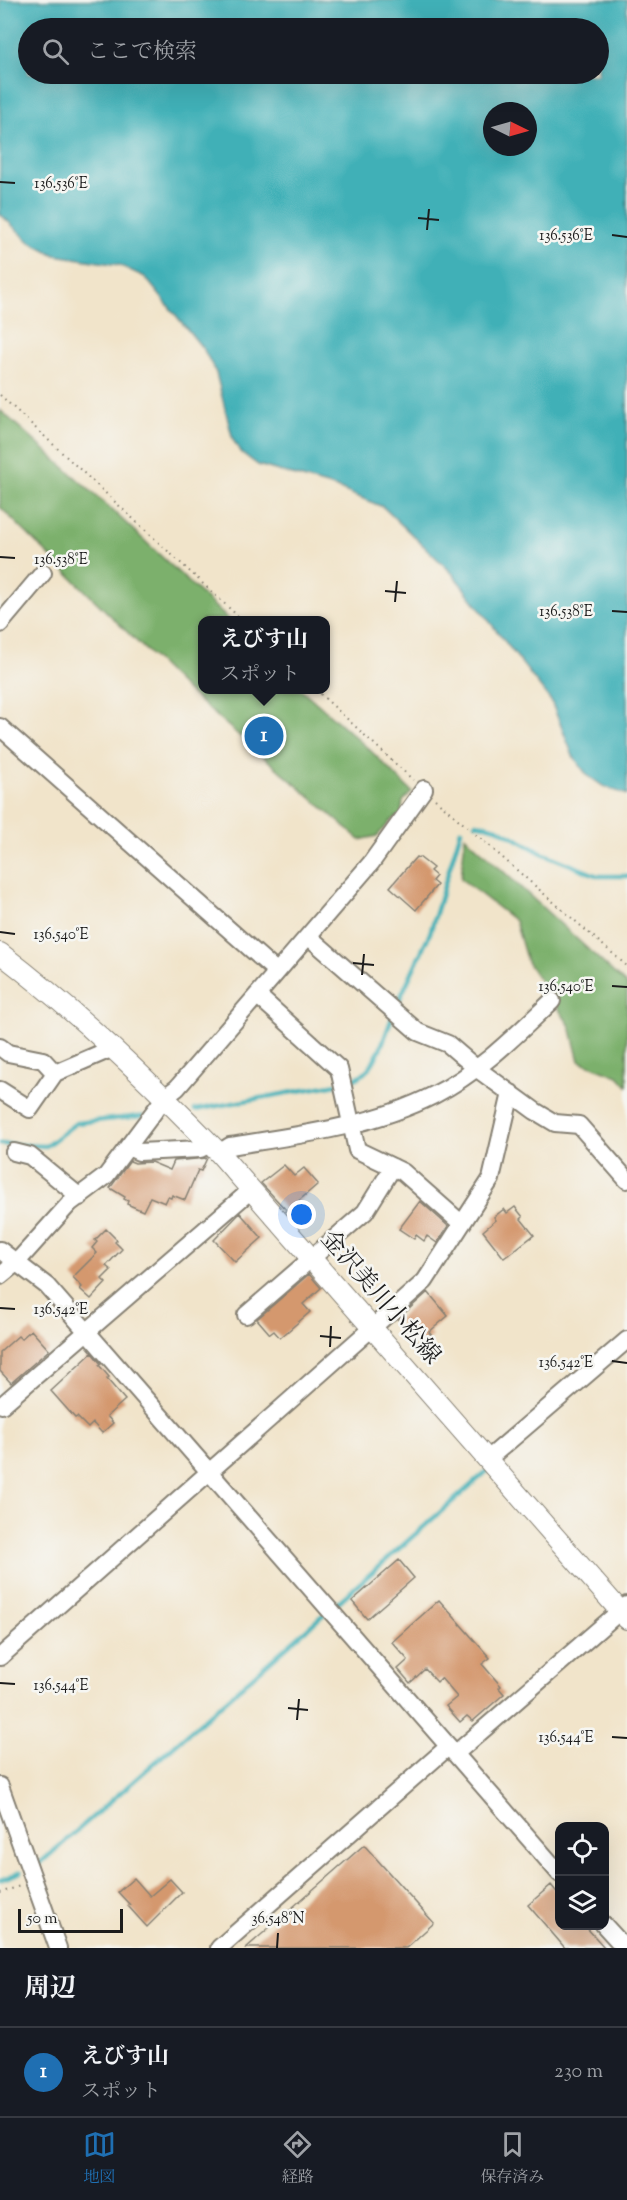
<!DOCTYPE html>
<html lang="ja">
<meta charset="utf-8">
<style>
:root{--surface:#171b24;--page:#20242c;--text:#f1f3f6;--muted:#9ea1a6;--line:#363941;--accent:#1f6fb2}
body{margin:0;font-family:"Sorts Mill Goudy","Noto Serif JP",serif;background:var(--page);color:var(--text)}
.controls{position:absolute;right:18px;bottom:18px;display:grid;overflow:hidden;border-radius:12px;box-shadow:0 6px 24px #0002}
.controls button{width:54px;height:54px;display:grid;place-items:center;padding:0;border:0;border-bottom:2px solid var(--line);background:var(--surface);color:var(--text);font:30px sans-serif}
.compass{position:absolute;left:483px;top:102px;width:54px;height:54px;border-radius:50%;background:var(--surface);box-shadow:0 6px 24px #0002;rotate:95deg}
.scale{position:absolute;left:18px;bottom:15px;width:105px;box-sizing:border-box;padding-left:6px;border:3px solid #1c1c1c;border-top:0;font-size:16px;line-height:21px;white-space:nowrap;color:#1c1c1c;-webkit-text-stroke:4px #f6f6f2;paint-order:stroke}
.you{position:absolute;left:302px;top:1215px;width:21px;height:21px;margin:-15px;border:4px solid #fff;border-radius:50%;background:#1a73e8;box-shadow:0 0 0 9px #1a73e833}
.badge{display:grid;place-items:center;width:39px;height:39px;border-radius:50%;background:var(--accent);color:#fff;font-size:20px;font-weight:700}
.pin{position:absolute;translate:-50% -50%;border:3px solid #fff;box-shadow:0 2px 6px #0006}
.popup{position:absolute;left:198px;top:616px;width:132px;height:78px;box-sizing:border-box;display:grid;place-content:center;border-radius:12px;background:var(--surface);filter:drop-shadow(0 2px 4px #0005);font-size:20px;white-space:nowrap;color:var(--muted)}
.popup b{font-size:22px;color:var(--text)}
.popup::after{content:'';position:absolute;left:50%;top:100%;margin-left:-12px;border:12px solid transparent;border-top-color:var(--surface)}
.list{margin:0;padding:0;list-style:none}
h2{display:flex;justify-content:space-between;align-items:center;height:78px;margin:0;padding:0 24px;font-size:26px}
h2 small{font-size:20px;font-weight:400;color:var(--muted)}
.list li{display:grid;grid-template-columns:39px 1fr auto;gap:18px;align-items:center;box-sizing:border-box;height:90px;padding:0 24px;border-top:2px solid var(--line)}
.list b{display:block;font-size:22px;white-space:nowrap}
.list p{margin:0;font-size:20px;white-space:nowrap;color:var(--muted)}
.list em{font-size:20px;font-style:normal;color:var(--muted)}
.icon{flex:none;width:33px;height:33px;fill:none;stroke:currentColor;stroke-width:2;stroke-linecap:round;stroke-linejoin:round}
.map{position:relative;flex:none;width:627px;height:1948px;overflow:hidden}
.search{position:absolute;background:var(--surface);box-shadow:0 6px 24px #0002;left:18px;right:18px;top:18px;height:66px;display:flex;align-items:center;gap:15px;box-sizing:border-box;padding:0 21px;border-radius:33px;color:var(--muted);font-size:22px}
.sheet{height:168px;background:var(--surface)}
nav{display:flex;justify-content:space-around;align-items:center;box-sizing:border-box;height:84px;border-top:2px solid var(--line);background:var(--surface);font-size:16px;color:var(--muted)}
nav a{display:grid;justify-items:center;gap:3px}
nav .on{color:var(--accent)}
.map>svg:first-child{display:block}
.forest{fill:#7bb06c;stroke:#4c6644;stroke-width:1.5}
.water{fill:#3fb0b7;stroke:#2e666a;stroke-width:1.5;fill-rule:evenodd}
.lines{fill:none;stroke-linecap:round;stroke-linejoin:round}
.stream{stroke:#3fb0b7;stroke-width:4.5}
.building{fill:#d4986e}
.minor-casing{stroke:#868073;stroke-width:20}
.major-casing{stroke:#868073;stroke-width:22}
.path{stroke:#868073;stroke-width:2;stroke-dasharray:1.5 4.5;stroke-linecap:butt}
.minor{stroke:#fff;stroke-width:16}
.major{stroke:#fff;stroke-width:20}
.ticks{fill:none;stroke:#1c1c1c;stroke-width:2}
.labels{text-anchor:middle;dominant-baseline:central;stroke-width:5;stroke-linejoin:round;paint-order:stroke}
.street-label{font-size:24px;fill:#1c1c1c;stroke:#f6f6f2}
.ticks-label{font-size:15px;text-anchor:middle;fill:#1c1c1c;stroke:#f6f6f2;stroke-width:5;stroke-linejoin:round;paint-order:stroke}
</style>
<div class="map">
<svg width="627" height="1948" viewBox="0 0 627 1948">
<rect width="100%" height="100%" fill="#f6f6f2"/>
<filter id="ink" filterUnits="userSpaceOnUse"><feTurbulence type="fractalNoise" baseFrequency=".0167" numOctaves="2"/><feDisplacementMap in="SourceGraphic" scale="12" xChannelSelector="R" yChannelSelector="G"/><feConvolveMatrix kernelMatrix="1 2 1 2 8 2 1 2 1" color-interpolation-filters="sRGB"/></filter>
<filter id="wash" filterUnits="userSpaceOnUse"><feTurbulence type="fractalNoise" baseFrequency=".008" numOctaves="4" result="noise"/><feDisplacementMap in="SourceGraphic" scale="24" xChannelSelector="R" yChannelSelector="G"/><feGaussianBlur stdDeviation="1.35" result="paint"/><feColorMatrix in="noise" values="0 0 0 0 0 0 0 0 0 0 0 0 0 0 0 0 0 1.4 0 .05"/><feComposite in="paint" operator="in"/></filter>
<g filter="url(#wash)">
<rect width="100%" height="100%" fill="#f1e4ca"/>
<path class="forest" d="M 0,410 L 111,509 L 229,620 L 202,620 L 202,690 L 302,690 L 370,750 L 412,792 L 403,801 L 401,815 L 393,819 L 377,836 L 360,840 L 184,688 L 0,507 Z
M 465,836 L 627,985 L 627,1086 L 618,1076 L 579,1061 L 570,1026 L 527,962 L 515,921 L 461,879 Z"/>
<path class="water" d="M 0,0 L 627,0 L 627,795 L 603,786 L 587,775 L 573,756 L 551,701 L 452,573 L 383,507 L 337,488 L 258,465 L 242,453 L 233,440 L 216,373 L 204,350 L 145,277 L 119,265 L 55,255 L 30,242 L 0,214 ZM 28,28 L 598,28 L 598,74 L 28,74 ZM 492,111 L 528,111 L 528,147 L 492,147 Z"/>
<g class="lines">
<path class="stream" d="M 476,823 L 497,828 L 542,853 L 598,876 L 627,876
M 396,1007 L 430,933 L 461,830
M 346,1082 C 376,1076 383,1040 393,1015
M 195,1110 L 337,1084
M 0,1144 L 46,1146 L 76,1123 L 142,1116
M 334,1606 L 487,1471
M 38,1865 L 324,1614
M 0,1880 L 21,1872"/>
</g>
<g id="blocks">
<path class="building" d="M 416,857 L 418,858 L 419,857 L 433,868 L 430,871 L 436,876 L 432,881 L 437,885 L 416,910 L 390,887 Z
M 207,1158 L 201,1171 L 198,1170 L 185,1200 L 172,1195 L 171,1198 L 168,1197 L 165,1203 L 150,1197 L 143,1211 L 127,1204 L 128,1201 L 124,1199 L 125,1197 L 110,1188 L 130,1161 L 135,1163 L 151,1162 L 170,1170 L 174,1161 Z
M 284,1165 L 294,1176 L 304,1168 L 318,1184 L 287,1211 L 261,1183 Z
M 420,1201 L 448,1226 L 437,1243 L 427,1236 L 424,1241 L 416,1235 L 414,1239 L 399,1229 Z
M 515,1207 L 523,1217 L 521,1219 L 534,1235 L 504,1258 L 483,1231 L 496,1220 L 494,1217 L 504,1209 L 507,1213 Z
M 240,1213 L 262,1238 L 235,1262 L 214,1240 Z
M 106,1229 L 117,1240 L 115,1242 L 122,1249 L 106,1266 L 111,1270 L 102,1279 L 106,1283 L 91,1299 L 80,1289 L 82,1287 L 73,1277 L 97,1253 L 92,1248 L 97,1242 L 95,1240 Z
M 309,1274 L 321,1288 L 303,1304 L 310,1312 L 280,1338 L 274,1331 L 270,1334 L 257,1319 Z
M 428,1292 L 448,1316 L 429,1332 L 432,1336 L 421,1345 L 415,1338 L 414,1340 L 398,1319 Z
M 31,1330 L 49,1350 L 11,1383 L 0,1371 L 0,1352 L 18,1336 L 21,1339 Z
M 92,1353 L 101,1364 L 99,1365 L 109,1377 L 107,1379 L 125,1400 L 107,1416 L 113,1423 L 102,1433 L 93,1423 L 88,1428 L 77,1417 L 75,1418 L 51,1391 Z
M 399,1560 L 414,1578 L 367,1619 L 352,1601 Z
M 439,1600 L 490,1658 L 482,1664 L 501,1686 L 499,1688 L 504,1694 L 473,1721 L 467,1716 L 460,1722 L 446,1706 L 457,1697 L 441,1678 L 437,1682 L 425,1669 L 410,1683 L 398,1669 L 408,1660 L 392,1642 Z
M 364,1845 L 434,1923 L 406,1948 L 246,1948 Z
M 134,1878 L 150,1896 L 170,1879 L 182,1892 L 147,1927 L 128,1906 L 130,1905 L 118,1892 Z
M 551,1885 L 560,1896 L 560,1926 L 585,1926 L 605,1948 L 565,1948 L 528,1905 Z"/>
</g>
</g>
<g filter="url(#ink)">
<use href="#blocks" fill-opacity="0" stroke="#868073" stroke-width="1.5"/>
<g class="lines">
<g class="minor-casing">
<path id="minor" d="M 0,624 L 43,573
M 0,727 L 277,972
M 308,936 L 418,1032 L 448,1044 L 476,1068 L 535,1111 L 555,1123 L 579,1125 L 627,1180
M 257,995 L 339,1069 L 357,1150 L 403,1172 L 462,1224
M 0,1047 L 8,1053 L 43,1060 L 55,1073
M 0,1090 L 30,1109 L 55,1073 L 113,1048
M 128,1147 L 139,1152 L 200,1149 L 210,1144
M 14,1152 L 30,1156 L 80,1197
M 219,1153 L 230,1146 C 299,1135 371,1127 434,1095 C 480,1072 516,1035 552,1001
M 0,1250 L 47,1286 L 560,1874
M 0,1276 L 16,1263 L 70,1203 L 106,1176 L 165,1097 L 177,1088 L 371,863 L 424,789
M 246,1315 L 365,1212 L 393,1167
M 2,1405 L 251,1190
M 488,1459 L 627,1340
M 0,1657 L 425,1281 L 491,1179 L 511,1093
M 455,1754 L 627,1605
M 0,1786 L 58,1948
M 604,1925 L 625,1948
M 219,1948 L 448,1747"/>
</g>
<g class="major-casing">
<path id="major" d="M 0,953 C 80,1014 149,1081 219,1153 L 627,1619"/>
</g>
<path class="path" d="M 0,395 L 242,620
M 316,690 L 413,780
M 435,799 L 627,966
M 0,1893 L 20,1886"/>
<use href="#minor" class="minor"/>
<use href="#major" class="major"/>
</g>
</g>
<path class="ticks" d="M 0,182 L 15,183M 418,218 L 439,220M 427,230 L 429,209M 612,235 L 627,237M 0,557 L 15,558M 385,591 L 406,593M 395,602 L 397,581M 612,611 L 627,612M 0,932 L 15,934M 353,963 L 374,965M 362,975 L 364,954M 612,986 L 627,987M 0,1308 L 15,1309M 320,1336 L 341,1338M 330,1347 L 331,1326M 612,1361 L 627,1363M 0,1683 L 15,1684M 288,1708 L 308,1710M 297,1720 L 299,1699M 612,1737 L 627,1738M 277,1948 L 278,1933"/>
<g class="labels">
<g class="street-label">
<text transform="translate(380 1298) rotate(49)">金沢美川小松線</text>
</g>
</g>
<g class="ticks-label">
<text x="61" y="188">136.536°E</text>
<text x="566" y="240">136.536°E</text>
<text x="61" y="564">136.538°E</text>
<text x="566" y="616">136.538°E</text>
<text x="61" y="939">136.540°E</text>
<text x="566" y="991">136.540°E</text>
<text x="61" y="1314">136.542°E</text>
<text x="566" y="1367">136.542°E</text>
<text x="61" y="1690">136.544°E</text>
<text x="566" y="1742">136.544°E</text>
<text x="278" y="1923">36.548°N</text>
</g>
</svg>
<div class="controls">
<button><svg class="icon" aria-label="locate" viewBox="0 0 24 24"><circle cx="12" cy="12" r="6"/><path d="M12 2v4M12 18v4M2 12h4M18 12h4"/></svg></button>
<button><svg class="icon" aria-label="layers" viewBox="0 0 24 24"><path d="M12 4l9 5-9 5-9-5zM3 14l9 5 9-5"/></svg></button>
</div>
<svg class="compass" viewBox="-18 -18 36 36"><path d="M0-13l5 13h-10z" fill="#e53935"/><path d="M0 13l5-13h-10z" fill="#9ea1a6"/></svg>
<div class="scale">50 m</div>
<div class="you"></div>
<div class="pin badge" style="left:264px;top:736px">1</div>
<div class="popup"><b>えびす山</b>スポット</div>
<div class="search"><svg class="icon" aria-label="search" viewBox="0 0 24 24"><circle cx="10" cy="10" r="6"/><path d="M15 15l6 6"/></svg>ここで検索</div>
</div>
<section class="sheet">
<h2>周辺<small></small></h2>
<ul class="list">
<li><span class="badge">1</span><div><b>えびす山</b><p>スポット</p></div><em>230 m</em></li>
</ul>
</section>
<nav>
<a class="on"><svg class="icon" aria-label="map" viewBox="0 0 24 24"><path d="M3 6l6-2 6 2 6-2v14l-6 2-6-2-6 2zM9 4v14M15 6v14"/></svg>地図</a>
<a><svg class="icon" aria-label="directions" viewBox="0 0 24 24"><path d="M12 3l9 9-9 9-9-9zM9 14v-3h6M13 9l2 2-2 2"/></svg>経路</a>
<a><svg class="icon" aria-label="saved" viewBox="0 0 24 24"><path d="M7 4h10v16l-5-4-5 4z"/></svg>保存済み</a>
</nav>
